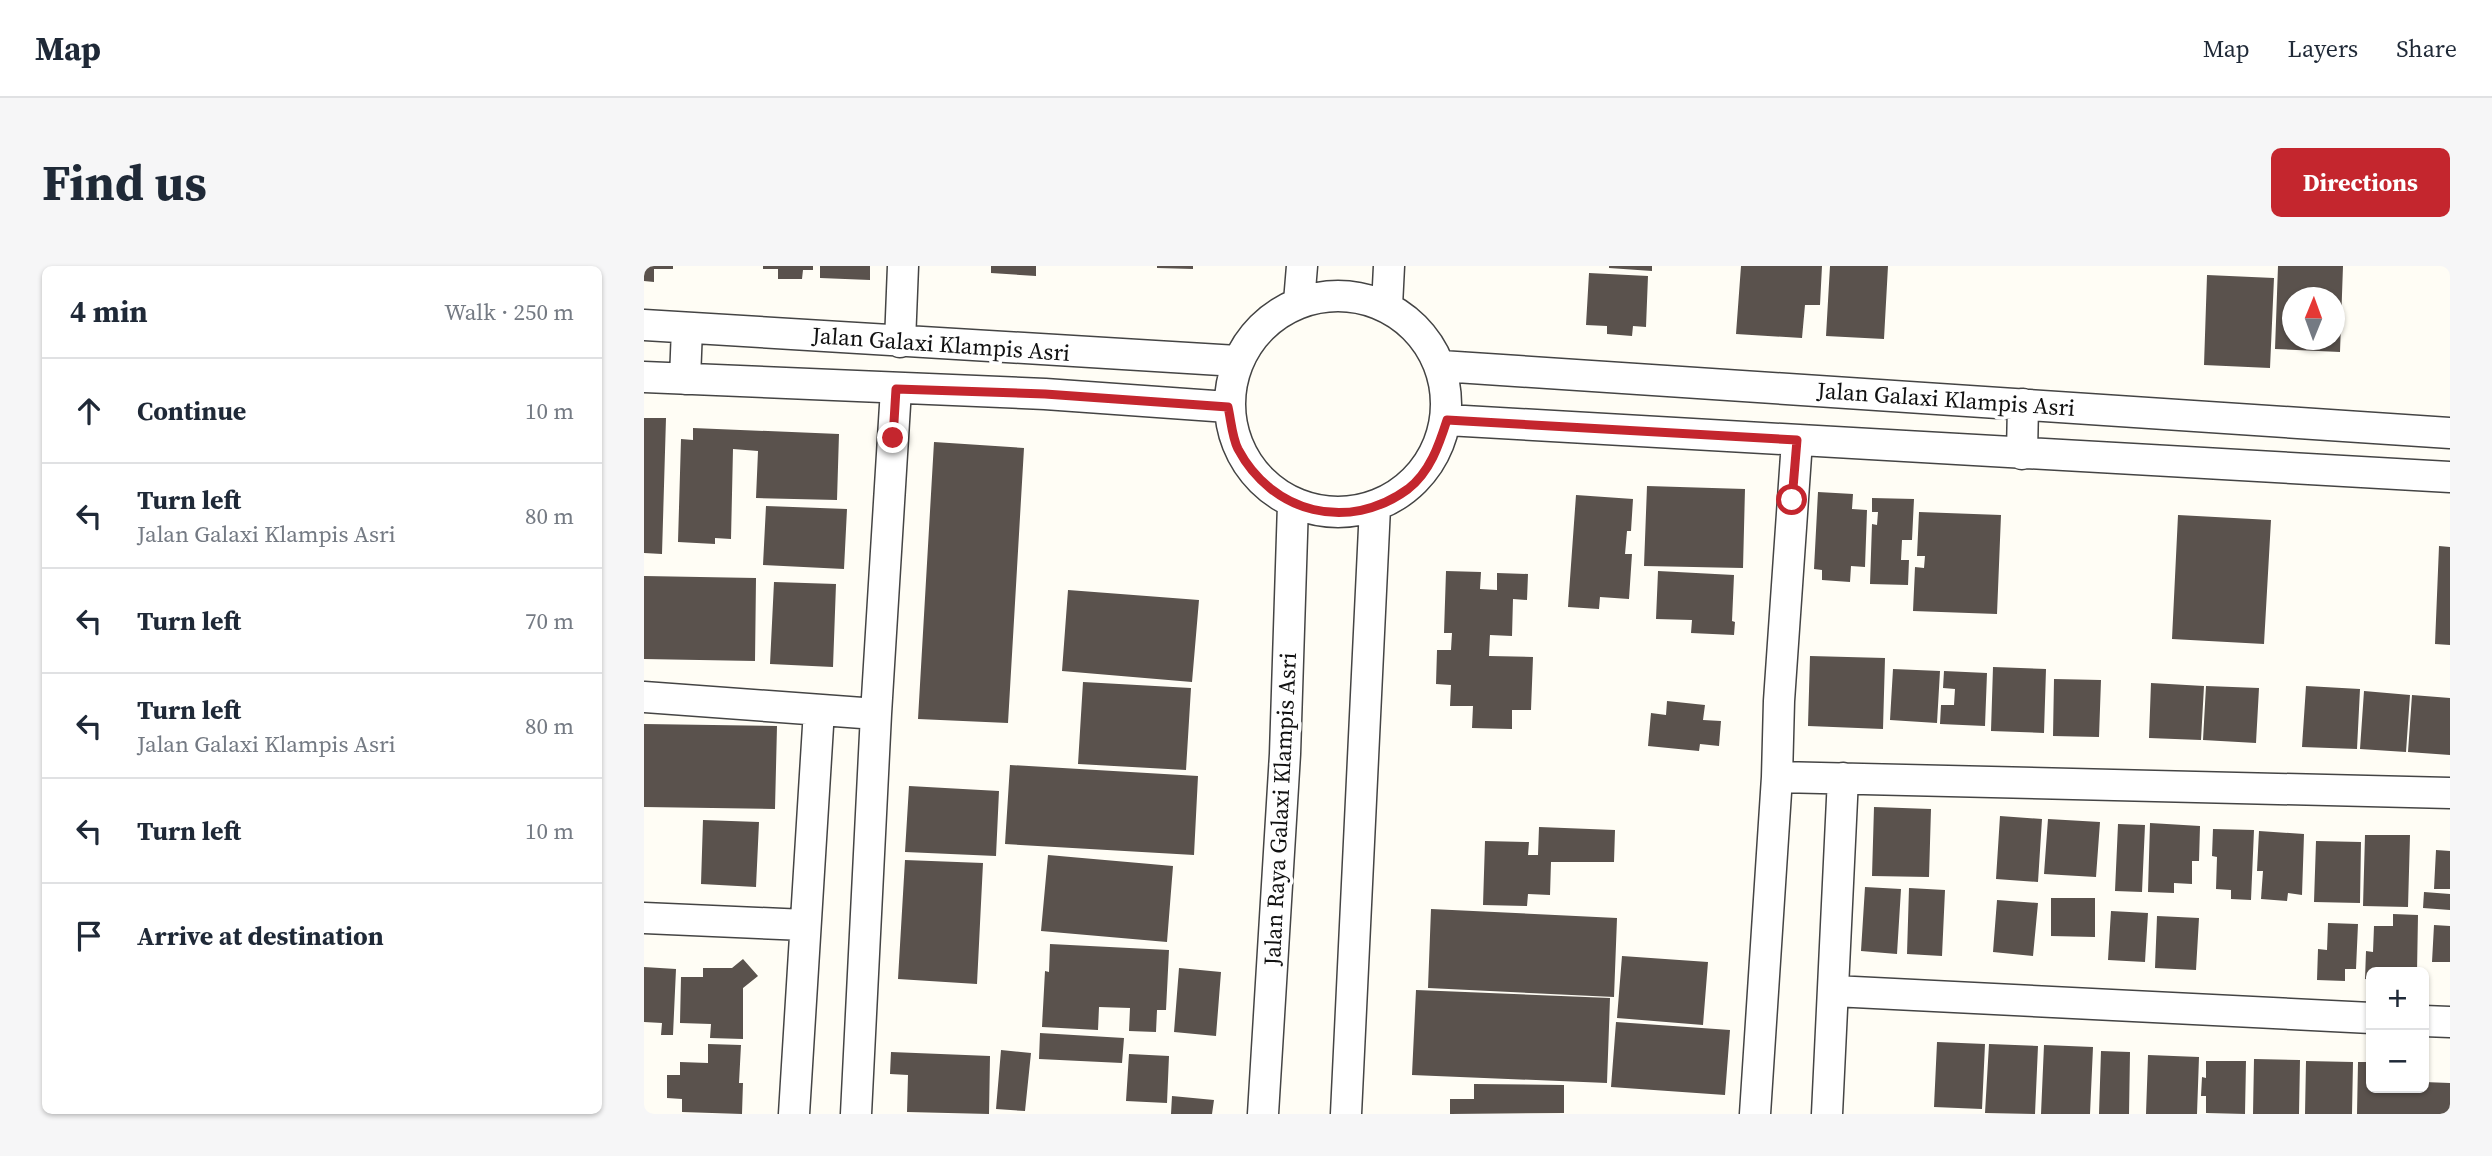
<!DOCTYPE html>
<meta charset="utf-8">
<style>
:root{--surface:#fff;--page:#f6f6f7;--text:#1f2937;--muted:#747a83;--line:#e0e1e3;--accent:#c4262e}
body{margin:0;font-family:"Source Serif 4",serif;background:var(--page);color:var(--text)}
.controls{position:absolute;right:21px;bottom:21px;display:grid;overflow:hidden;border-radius:10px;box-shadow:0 2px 5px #0004}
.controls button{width:63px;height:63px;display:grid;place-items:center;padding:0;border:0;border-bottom:2px solid var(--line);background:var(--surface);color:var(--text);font:35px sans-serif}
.compass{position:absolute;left:1638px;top:21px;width:63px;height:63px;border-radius:50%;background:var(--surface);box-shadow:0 2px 5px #0004;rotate:1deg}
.stop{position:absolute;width:21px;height:21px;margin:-16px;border:5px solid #c4262e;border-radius:50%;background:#fff}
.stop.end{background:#c4262e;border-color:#fff;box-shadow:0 2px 7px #0008}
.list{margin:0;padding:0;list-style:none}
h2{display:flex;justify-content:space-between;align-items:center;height:91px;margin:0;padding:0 28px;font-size:30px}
h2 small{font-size:23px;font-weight:400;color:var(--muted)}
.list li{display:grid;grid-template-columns:46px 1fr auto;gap:21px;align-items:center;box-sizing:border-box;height:105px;padding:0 28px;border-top:2px solid var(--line)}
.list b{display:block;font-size:26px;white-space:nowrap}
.list p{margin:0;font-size:23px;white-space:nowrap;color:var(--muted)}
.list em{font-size:23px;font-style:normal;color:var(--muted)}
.icon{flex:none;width:38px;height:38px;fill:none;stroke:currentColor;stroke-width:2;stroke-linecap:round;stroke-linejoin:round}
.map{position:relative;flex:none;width:1806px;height:848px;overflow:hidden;border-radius:10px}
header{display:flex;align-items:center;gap:42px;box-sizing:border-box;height:98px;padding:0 35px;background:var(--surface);border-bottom:2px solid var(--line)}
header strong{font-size:33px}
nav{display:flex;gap:38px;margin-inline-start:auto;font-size:24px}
.intro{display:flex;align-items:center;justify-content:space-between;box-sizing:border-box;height:168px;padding:0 42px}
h1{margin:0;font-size:49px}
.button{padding:18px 32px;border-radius:10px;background:var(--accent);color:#fff;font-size:24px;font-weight:700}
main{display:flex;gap:42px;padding:0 42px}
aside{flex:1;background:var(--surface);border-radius:10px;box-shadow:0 2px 5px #0004}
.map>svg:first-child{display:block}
.building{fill:#5a524d;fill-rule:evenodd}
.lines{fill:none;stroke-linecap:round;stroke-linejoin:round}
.street-casing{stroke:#444;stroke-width:33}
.street{stroke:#fff;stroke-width:30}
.route{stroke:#c4262e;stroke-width:9}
.labels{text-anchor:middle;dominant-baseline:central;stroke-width:7;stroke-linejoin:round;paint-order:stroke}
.street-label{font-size:23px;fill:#111;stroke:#fff}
</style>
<header>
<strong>Map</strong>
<nav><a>Map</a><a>Layers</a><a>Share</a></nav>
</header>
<div class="intro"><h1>Find us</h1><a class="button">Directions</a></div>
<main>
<aside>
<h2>4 min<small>Walk · 250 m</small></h2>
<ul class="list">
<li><svg class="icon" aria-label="ahead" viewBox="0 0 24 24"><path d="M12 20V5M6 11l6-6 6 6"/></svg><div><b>Continue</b></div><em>10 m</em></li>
<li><svg class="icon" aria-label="left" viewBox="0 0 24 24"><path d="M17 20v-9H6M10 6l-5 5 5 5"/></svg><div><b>Turn left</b><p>Jalan Galaxi Klampis Asri</p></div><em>80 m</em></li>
<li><svg class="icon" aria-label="left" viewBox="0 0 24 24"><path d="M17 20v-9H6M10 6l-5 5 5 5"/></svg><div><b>Turn left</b></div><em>70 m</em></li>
<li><svg class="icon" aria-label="left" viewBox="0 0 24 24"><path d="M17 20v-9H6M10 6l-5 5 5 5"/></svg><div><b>Turn left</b><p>Jalan Galaxi Klampis Asri</p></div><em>80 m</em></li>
<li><svg class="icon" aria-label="left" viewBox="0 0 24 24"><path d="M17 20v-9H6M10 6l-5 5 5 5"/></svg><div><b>Turn left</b></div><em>10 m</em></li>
<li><svg class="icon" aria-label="arrive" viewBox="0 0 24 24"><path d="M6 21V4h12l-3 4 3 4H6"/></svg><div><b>Arrive at destination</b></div></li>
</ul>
</aside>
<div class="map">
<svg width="1806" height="848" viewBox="0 0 1806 848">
<rect width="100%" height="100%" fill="#fffdf5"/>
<path class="building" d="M 0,0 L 29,0 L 29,3 L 10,3 L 10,16 L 0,15 Z
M 119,0 L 169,0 L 169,4 L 159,4 L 158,13 L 134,13 L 134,3 L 119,3 Z
M 176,0 L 226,0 L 226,14 L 176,12 Z
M 347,0 L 392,0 L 392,10 L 347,7 Z
M 513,0 L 549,0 L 549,3 L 513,2 Z
M 965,0 L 1008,0 L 1008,5 L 965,2 Z
M 1097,0 L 1178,0 L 1176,39 L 1161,39 L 1158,72 L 1092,68 Z
M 1186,0 L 1244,0 L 1240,73 L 1182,70 Z
M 1634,0 L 1699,0 L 1696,86 L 1631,83 ZM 1648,32 L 1690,32 L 1690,74 L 1648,74 Z
M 945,7 L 1004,10 L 1002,61 L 989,60 L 988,70 L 963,68 L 963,60 L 942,59 Z
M 1563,9 L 1630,12 L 1626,102 L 1560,99 Z
M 0,152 L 22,152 L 18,288 L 0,287 Z
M 49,162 L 195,168 L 193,234 L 112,232 L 114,185 L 89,183 L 87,273 L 71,272 L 71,278 L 34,276 L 37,173 L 49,174 Z
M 290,176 L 380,182 L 364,457 L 274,453 Z
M 1003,220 L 1101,223 L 1099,302 L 1000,300 Z
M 1174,226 L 1209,228 L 1208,243 L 1223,244 L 1221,301 L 1207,300 L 1206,316 L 1178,314 L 1178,304 L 1170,303 Z
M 932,229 L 989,233 L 987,265 L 983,265 L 981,288 L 988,288 L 985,333 L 956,331 L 955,343 L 924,341 Z
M 1228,232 L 1270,233 L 1268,274 L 1258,274 L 1257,294 L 1265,294 L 1264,319 L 1226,318 L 1228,258 L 1233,259 L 1234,246 L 1228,246 Z
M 122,240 L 203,243 L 200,303 L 119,299 Z
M 1275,246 L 1357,249 L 1353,348 L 1269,345 L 1271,301 L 1280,302 L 1281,290 L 1273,290 Z
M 1534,249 L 1627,254 L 1620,378 L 1528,373 Z
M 1795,280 L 1806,281 L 1806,379 L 1791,378 Z
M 802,305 L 837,306 L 836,323 L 853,324 L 853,307 L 884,308 L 883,334 L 869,333 L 868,370 L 846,369 L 845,390 L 889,391 L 887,444 L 868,444 L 868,463 L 828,462 L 829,440 L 806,440 L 807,419 L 792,418 L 793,384 L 807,384 L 808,367 L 800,367 Z
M 1014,305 L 1090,309 L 1088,355 L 1091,356 L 1090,369 L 1047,367 L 1048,354 L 1012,353 Z
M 0,310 L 112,312 L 111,395 L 0,393 Z
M 130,316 L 192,318 L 189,401 L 126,398 Z
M 424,324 L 555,334 L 548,416 L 418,405 Z
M 1166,390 L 1241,392 L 1239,463 L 1164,460 Z
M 1349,401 L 1402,403 L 1400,467 L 1347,465 Z
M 1249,403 L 1296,405 L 1293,457 L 1246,454 Z
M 1300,405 L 1343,407 L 1341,460 L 1296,458 L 1297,439 L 1310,439 L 1311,423 L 1299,422 Z
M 1410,413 L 1457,414 L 1455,471 L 1409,470 Z
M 439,416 L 547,422 L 542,504 L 434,498 Z
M 1507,417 L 1560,420 L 1557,474 L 1505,472 Z
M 1562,420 L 1615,422 L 1612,477 L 1559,474 Z
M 1662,420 L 1716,423 L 1713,483 L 1658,481 Z
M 1720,425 L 1766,429 L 1762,486 L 1716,483 Z
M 1768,429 L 1806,432 L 1806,489 L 1764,486 Z
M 1023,435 L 1061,439 L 1059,454 L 1077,455 L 1075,480 L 1056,478 L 1055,485 L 1004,480 L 1007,447 L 1022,449 Z
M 0,458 L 133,460 L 131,543 L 0,541 Z
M 366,499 L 554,510 L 550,589 L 361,578 Z
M 265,520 L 355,525 L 352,590 L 261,586 Z
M 1230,541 L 1287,543 L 1285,611 L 1228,610 Z
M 1356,550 L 1398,553 L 1394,616 L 1352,613 Z
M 1404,553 L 1456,556 L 1452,611 L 1400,608 Z
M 59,554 L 115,556 L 112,621 L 57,618 Z
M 1506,557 L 1556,560 L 1555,595 L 1548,595 L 1548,618 L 1530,617 L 1530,627 L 1504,626 Z
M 1474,558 L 1501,559 L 1498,626 L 1471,625 Z
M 895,561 L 971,564 L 970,596 L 907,596 L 906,629 L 884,628 L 883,640 L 839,639 L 841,575 L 885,576 L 884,589 L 894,589 Z
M 1569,563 L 1610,564 L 1607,634 L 1587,633 L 1587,624 L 1572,623 L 1573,591 L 1568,590 Z
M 1615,565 L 1660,568 L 1658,629 L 1644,627 L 1643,635 L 1617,633 L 1619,605 L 1613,605 Z
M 1721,569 L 1766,569 L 1764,641 L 1719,640 Z
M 1672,575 L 1717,576 L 1716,637 L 1670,636 Z
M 1792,584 L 1806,585 L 1806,623 L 1790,623 Z
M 404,589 L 529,600 L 523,676 L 397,665 Z
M 261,594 L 339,597 L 333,718 L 254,713 Z
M 1221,621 L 1257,623 L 1253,688 L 1217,685 Z
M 1265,622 L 1301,624 L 1298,690 L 1263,688 Z
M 1780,626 L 1806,628 L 1806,644 L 1779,642 Z
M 1407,632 L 1451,632 L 1451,671 L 1407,670 Z
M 1353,634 L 1394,637 L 1389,690 L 1349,686 Z
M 787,643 L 973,652 L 970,731 L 784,722 Z
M 1467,645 L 1504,647 L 1501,696 L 1464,694 Z
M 1749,648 L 1774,649 L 1773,706 L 1727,706 L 1727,714 L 1721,713 L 1722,685 L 1729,686 L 1730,660 L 1749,660 Z
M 1513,650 L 1555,652 L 1552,704 L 1511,702 Z
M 1684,657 L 1714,658 L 1712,703 L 1701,703 L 1701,715 L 1673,714 L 1674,683 L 1683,684 Z
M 1790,659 L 1806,660 L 1806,696 L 1788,696 Z
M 406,678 L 525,684 L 522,744 L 513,744 L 512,766 L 485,765 L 486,742 L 455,741 L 454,764 L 398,761 L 401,705 L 405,706 Z
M 978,690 L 1064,696 L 1059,759 L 973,752 Z
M 99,693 L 114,710 L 99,722 L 99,773 L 66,772 L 67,758 L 36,757 L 37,711 L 59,711 L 59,702 L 88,702 Z
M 0,701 L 32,703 L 29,769 L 17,769 L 18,757 L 0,756 Z
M 535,702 L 577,706 L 572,770 L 530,766 Z
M 772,724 L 966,732 L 963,817 L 768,809 Z
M 972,756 L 1086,764 L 1081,829 L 967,821 Z
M 396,767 L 480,772 L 478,797 L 395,793 Z
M 1293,776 L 1341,778 L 1338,843 L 1290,841 Z
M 64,778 L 97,779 L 95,817 L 99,817 L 98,848 L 38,846 L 38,833 L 23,832 L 23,809 L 36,809 L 36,796 L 64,797 Z
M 1345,778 L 1394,780 L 1391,848 L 1341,847 Z
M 1400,779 L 1449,781 L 1446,848 L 1397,848 Z
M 357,784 L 387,787 L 381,845 L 352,843 Z
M 1457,785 L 1486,786 L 1485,848 L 1455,848 Z
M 247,786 L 346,790 L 345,848 L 263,846 L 264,809 L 246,808 Z
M 485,788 L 525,790 L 523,837 L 482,835 Z
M 1504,789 L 1555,791 L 1553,848 L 1502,848 Z
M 1610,793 L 1656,794 L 1655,848 L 1609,848 Z
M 1562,795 L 1602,795 L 1601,848 L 1562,847 L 1562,830 L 1557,830 L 1558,811 L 1562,812 Z
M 1662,795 L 1709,796 L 1708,848 L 1661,848 Z
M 1714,796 L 1727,796 L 1727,822 L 1780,822 L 1780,816 L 1806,817 L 1806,848 L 1713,848 Z
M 830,818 L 920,819 L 920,847 L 806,848 L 806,833 L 830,833 Z
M 528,830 L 570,834 L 568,848 L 527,848 Z"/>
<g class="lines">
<g class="street-casing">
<path id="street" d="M586 138a108 108 0 1 1 216 0a108 108 0 1 1-216 0Z
M 655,36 L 658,0
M 743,40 L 745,0
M 0,59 L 593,95
M 256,76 L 259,0
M 797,100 L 1806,167
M 0,111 L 401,128 L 584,141
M 41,113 L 43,62
M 803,154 L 1806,211
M 1378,188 L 1379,138
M 0,431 L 232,448
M 1133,511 L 1806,527
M 0,652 L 161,659
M 1190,725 L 1727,752
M 1780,755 L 1806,756
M 150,848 L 175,444
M 212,848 L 232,448 L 252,123
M 619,848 L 641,488 L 649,238
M 702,848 L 731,241
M 1111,848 L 1133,511 L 1135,435 L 1153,175
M 1183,848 L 1199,512"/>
</g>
<use href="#street" class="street"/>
</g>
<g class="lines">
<path class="route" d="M 249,172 L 252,123 L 401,128 L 584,141 C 587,154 588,171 594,183 C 628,247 704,267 764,223 C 786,206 795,179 803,154 L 1153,174 L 1148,234"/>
</g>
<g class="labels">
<g class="street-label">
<text transform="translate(297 78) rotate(4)">Jalan Galaxi Klampis Asri</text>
<text transform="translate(1302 133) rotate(4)">Jalan Galaxi Klampis Asri</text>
<text transform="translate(636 543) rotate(-87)">Jalan Raya Galaxi Klampis Asri</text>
</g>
</g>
</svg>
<div class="controls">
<button>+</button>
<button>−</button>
</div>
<svg class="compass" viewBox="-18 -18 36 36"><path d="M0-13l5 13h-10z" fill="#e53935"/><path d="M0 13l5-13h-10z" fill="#747a83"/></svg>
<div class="stop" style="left:1148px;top:234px"></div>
<div class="stop end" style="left:249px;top:172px"></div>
</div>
</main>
